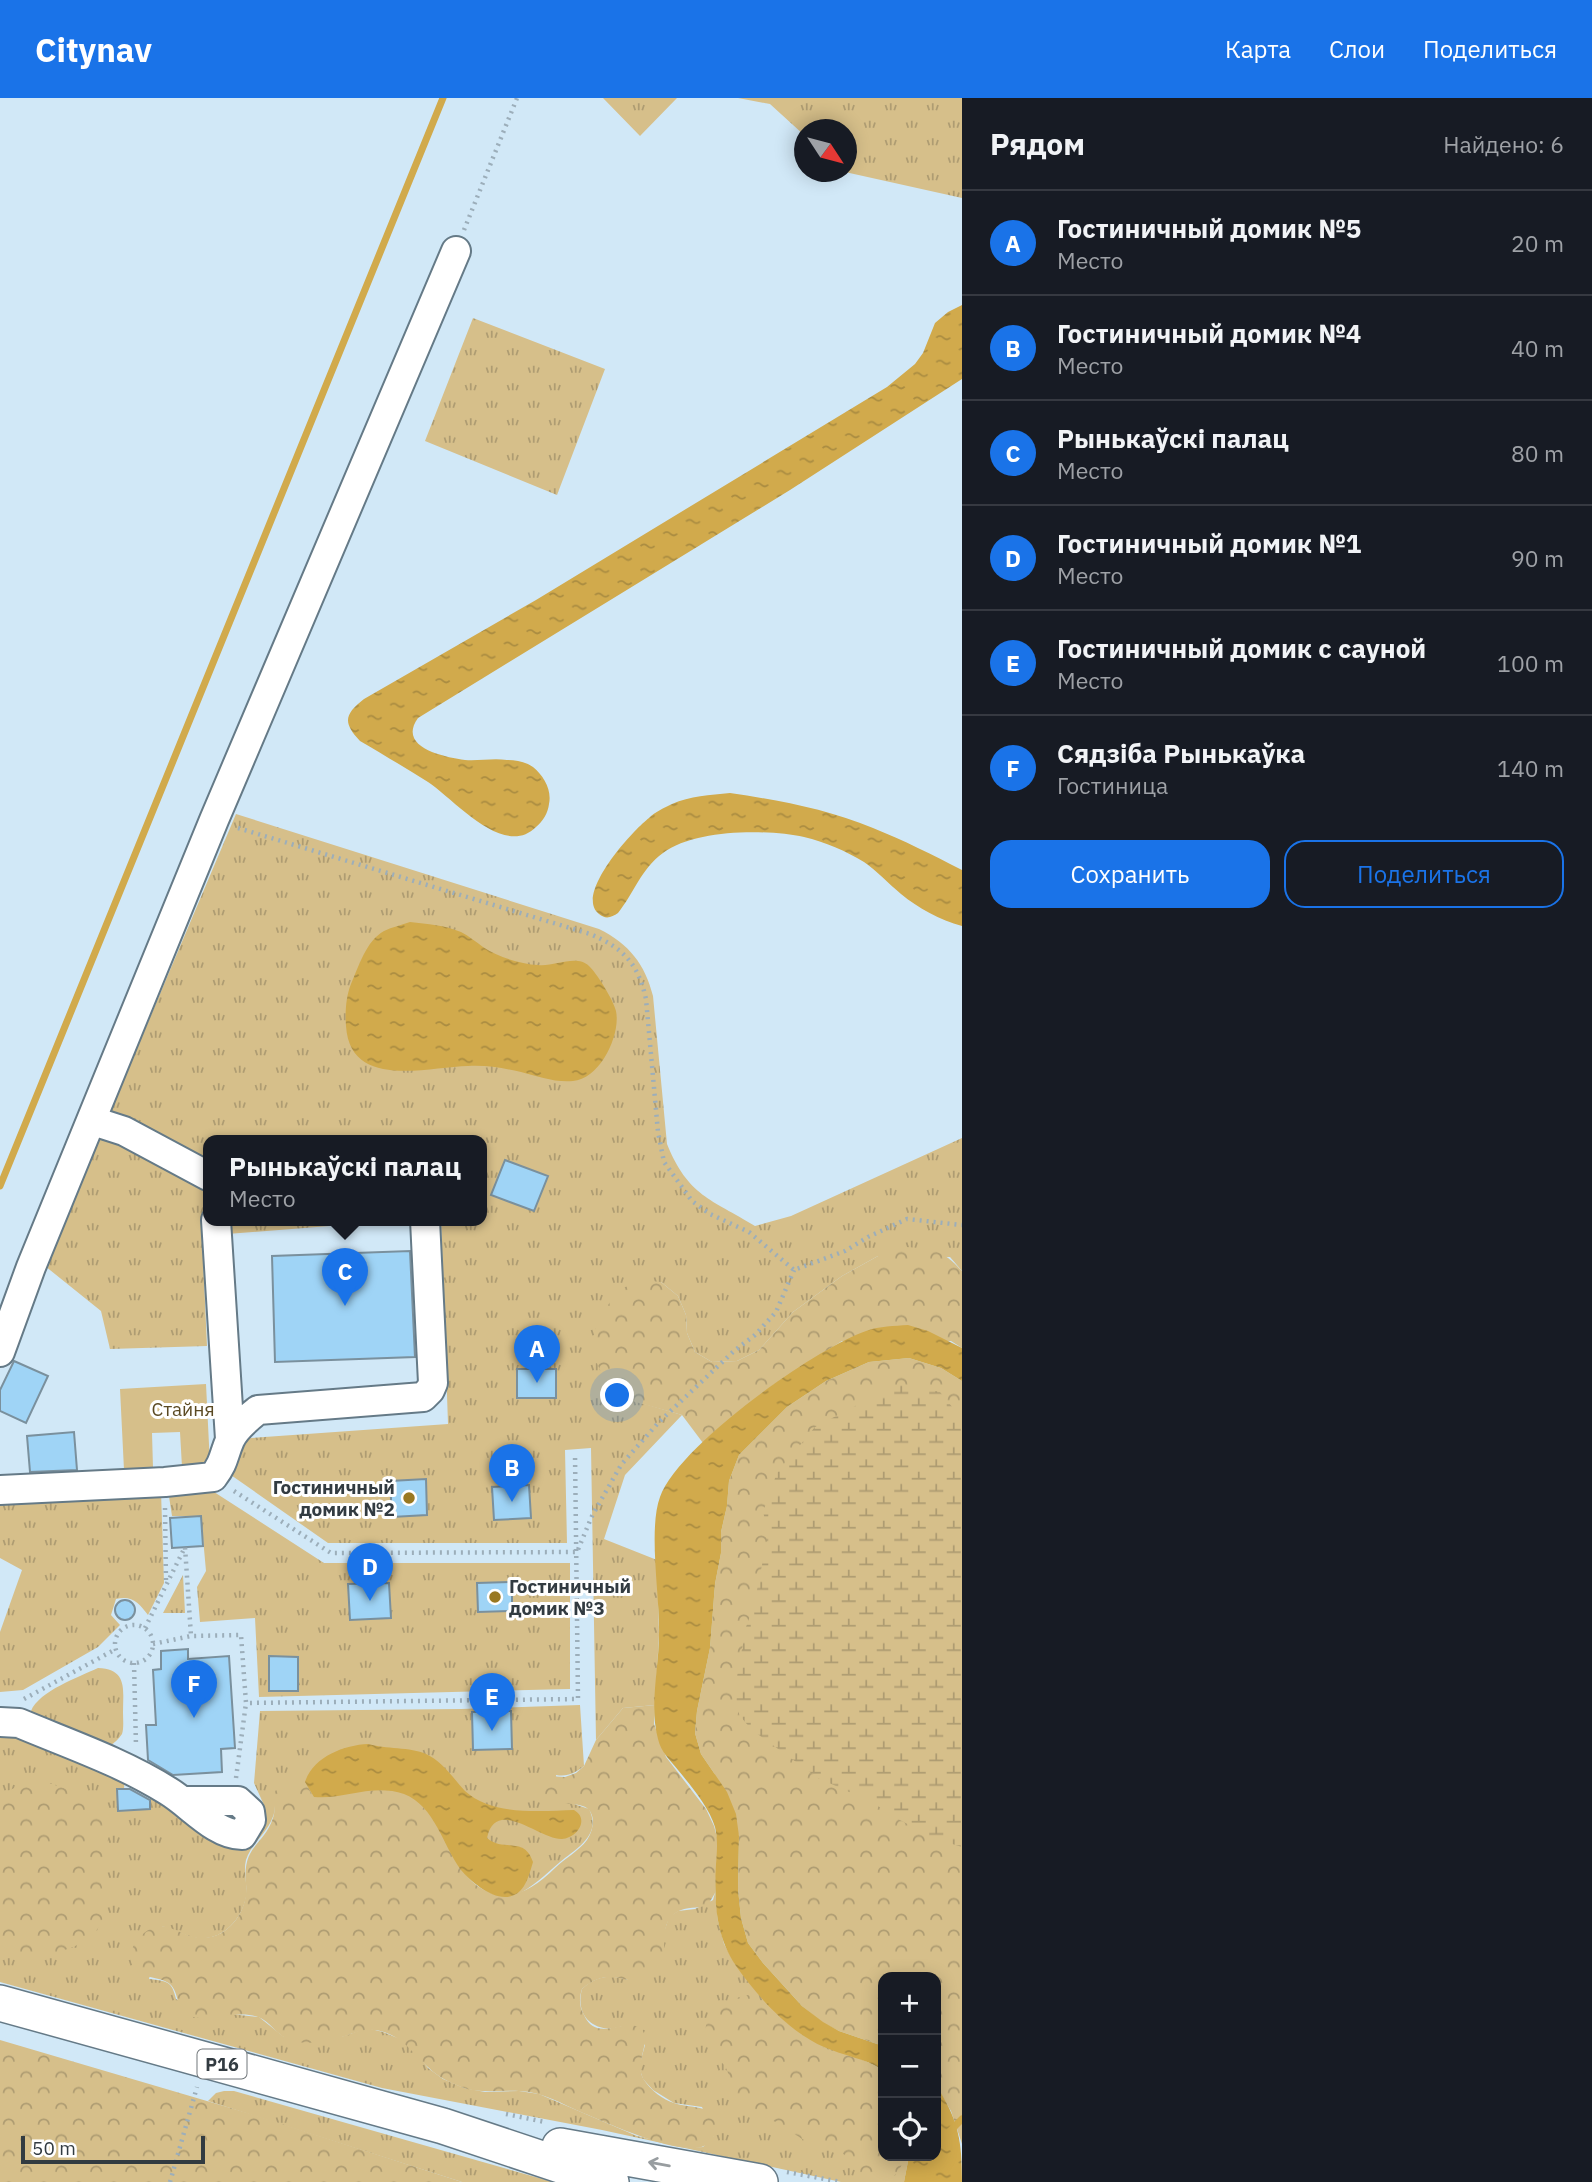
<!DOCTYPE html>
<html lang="ru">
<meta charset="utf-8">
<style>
:root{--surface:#171b24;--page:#20242c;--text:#f1f3f6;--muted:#9ea1a6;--line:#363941;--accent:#1a73e8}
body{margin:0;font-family:"IBM Plex Sans",sans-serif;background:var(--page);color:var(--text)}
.controls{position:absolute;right:21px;bottom:21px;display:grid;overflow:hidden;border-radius:14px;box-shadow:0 4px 18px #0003}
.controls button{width:63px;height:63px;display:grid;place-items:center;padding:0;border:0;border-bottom:2px solid var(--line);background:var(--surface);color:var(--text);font:35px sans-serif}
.compass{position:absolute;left:794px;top:21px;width:63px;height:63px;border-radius:50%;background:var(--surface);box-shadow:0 4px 18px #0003;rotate:126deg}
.scale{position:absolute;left:21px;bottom:18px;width:184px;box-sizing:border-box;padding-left:7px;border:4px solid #323b41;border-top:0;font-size:19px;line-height:24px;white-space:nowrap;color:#323b41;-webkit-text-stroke:5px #fff;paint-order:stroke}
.you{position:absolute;left:618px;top:1298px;width:24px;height:24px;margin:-18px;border:5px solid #fff;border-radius:50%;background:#1a73e8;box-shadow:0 0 0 10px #1a73e833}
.badge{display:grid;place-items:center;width:46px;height:46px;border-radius:50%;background:var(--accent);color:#fff;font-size:23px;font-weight:700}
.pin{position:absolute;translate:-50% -58px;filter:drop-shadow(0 2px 4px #0008)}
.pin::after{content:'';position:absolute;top:37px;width:24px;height:21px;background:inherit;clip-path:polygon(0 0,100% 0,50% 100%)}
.popup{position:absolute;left:203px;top:1037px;width:284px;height:91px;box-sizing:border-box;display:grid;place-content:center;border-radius:14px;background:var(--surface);filter:drop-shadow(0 2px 5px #0005);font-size:23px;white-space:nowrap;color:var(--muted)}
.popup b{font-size:26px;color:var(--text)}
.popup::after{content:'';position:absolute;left:50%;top:100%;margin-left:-14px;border:14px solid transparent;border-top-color:var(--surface)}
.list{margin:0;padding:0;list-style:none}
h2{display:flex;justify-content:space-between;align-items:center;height:91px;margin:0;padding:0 28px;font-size:30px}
h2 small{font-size:23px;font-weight:400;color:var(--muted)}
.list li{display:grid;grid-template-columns:46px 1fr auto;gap:21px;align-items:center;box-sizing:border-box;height:105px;padding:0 28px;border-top:2px solid var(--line)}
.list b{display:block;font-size:26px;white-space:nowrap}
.list p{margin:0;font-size:23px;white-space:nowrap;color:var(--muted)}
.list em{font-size:23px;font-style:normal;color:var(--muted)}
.actions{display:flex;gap:14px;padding:21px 28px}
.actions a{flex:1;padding:16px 0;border:2px solid var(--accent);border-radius:21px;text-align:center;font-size:24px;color:var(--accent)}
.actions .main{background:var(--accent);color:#fff}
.icon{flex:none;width:38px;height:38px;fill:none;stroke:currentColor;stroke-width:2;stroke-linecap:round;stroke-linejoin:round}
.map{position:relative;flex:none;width:962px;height:2084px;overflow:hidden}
header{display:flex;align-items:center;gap:42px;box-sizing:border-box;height:98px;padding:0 35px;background:var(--accent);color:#fff}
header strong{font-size:33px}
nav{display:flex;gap:38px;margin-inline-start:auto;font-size:24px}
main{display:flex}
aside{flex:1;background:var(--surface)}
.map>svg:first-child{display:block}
.grass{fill:url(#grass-tufts)}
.forest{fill:url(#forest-crowns)}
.wetland{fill:url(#wetland-marsh)}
.park{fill:#d6bf8a}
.water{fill:url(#water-ripples)}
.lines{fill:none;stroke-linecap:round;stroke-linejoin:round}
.stream{stroke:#d1aa4c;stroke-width:7}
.building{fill:#9fd4f6;stroke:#7a909d;stroke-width:2}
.minor-casing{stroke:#657a87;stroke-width:32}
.major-casing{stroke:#657a87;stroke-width:38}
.path{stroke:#9caeba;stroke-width:4.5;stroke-dasharray:2 5;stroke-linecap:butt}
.minor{stroke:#fff;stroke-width:28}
.major{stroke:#fff;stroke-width:35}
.oneway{stroke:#989da0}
.poi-dot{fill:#997822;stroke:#fff;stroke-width:2.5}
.labels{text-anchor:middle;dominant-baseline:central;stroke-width:6;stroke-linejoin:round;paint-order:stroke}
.shield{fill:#fff;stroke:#70767a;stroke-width:2}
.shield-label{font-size:18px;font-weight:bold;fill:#323b41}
.park-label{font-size:19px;fill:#5a4922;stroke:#fff}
.poi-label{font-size:19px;font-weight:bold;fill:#323b41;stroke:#fff;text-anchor:end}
</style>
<header>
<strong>Citynav</strong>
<nav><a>Карта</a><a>Слои</a><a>Поделиться</a></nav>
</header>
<main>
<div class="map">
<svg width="962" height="2084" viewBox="0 0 962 2084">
<defs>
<pattern id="grass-tufts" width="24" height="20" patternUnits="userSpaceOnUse" patternTransform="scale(1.75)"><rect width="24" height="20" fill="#d6bf8a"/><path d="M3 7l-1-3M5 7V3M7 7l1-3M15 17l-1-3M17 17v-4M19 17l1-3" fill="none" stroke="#ae9c72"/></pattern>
<pattern id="forest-crowns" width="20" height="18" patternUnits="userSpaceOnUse" patternTransform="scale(1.75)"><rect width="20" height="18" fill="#d6bf8a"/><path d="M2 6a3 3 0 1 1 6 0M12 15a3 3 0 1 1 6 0" fill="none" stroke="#ae9c72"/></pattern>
<pattern id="wetland-marsh" width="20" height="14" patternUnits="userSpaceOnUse" patternTransform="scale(1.75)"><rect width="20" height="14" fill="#d6bf8a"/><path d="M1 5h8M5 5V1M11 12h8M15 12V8" fill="none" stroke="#ae9c72"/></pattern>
<pattern id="water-ripples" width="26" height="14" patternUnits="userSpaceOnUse" patternTransform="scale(1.75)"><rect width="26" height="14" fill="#d1aa4c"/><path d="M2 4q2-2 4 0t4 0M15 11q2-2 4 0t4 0" fill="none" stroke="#aa8c41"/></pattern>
</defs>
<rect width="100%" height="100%" fill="#d1e8f7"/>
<path class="grass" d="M 603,0 L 677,0 L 640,38 Z
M 738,0 L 962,0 L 962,100 L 845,74 L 846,32 L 804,32 L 804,37 L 770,6 Z
M 473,220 L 605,271 L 557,397 L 425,343 Z
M 236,716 L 599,831 C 629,846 645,866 653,898 L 667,1046 C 688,1098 711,1101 755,1128 L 791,1118 L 962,1040 L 962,1173 L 950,1159 L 878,1158 L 842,1178 L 793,1214 L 759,1252 L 737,1263 L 712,1264 L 695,1254 L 687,1235 L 686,1217 L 678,1198 L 661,1184 L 611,1296 L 682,1317 L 625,1377 L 604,1441 L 657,1462 L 659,1537 L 655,1607 L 623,1610 L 596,1642 L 591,1350 L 565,1352 L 567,1445 L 328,1445 L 228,1375 L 233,1350 L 251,1340 L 448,1326 L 441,1122 L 481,1122 L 481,1042 L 208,1042 L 208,1122 L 405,1122 L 202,1138 L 207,1248 L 110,1251 L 101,1213 L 45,1168 Z
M 168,1392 L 211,1392 L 324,1465 L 570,1465 L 570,1591 L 259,1599 L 255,1520 L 200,1524 L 197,1489 L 206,1473 L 201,1418 L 172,1418 Z
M 161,1393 L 164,1485 L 148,1517 C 139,1505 132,1497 116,1501 L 111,1517 L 120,1527 L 98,1549 L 23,1592 L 0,1594 L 0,1534 L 22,1472 L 0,1460 L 0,1399 Z
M 183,1477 L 185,1515 L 163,1515 Z
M 98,1570 C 128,1571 123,1592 123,1614 C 123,1621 124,1630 122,1636 C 119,1641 114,1645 110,1648 L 34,1619 L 31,1613 C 39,1593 79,1579 98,1570 Z
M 580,1607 L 584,1668 C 575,1675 568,1679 556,1677 L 559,1706 L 571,1705 L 589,1711 C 602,1737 577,1750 560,1764 C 544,1778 534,1788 515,1798 L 275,1694 C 275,1703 276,1713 272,1721 C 266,1736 251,1746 246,1762 C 243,1774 248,1787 246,1799 C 241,1824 219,1846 192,1839 C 182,1836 172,1831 162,1828 L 149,1881 C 167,1883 172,1883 176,1901 L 214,1919 L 230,1916 L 259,1919 L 284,1939 L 341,1939 L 367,1930 L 383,1934 L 400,1941 L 415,1954 L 428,1970 L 443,1981 L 464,1990 L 485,1994 L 519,1993 L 539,1996 L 637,2038 L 689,2050 L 703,2049 L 714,2038 L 702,2009 L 674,2005 L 653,1992 L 643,1981 L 639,1969 L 645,1947 L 623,1928 C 597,1937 574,1920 582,1891 C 596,1878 609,1876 628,1882 L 665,1831 L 669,1819 L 678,1813 L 695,1811 L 713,1802 L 715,1795 L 718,1823 L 724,1846 L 735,1866 L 752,1888 L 787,1925 L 883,1972 L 883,2058 L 909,2058 L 904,2084 L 841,2084 L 602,2032 L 382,1990 L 0,1884 L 0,1639 L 4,1634 L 125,1675 L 124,1691 L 117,1691 L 118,1713 L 150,1711 L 150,1690 L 223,1737 L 264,1718 L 264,1707 L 254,1685 L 260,1613 L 461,1611 Z
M 224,1993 L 234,1993 L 553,2084 L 462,2084 L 208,2003 L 216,1995 Z"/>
<path class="forest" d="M 904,1149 C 932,1151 942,1151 962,1173 L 962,1250 L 951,1243 L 842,1243 L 773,1287 L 703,1345 L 682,1317 L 611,1297 L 593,1256 L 595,1232 L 614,1196 L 623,1190 L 642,1182 L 661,1184 L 678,1198 L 686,1217 L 687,1235 L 695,1254 L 712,1264 L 737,1263 L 759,1252 L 793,1214 L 842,1178 L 878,1158 Z
M 909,1260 L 941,1270 L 962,1283 L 962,2046 L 951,2013 L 936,1987 L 936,1879 L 883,1879 L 883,1948 L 839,1933 L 823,1925 L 802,1908 L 763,1865 L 748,1845 L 741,1820 L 738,1791 L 739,1738 L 714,1675 L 701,1656 L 695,1635 L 697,1613 L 710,1550 L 715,1486 L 721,1455 L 721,1434 L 727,1408 L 729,1383 L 739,1357 L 787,1309 L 826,1283 L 869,1264 Z
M 655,1607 L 654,1626 L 666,1659 L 706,1711 L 714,1728 L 718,1743 L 715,1795 L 708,1807 C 698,1811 686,1808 677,1814 C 654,1827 674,1861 653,1878 C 631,1895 614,1863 582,1891 C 579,1900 579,1908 584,1917 C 597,1946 626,1918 641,1931 C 653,1942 633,1965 644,1982 C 651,1992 663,2002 674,2005 C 691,2011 705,2005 717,2022 C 718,2032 714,2044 704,2048 C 680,2059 608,2025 583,2015 C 562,2006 543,1994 519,1993 C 499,1992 480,1996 461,1989 C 449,1984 438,1979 429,1970 C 414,1957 405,1941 384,1934 C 366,1928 355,1935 339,1940 C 326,1944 310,1946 297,1944 C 280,1943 272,1924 258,1919 C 238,1912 219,1922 200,1920 C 174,1918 181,1898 171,1887 C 159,1875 132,1885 131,1860 C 130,1845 146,1829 161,1828 C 171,1828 181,1836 191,1838 C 223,1848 249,1816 246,1786 C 242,1747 263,1749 273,1720 C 276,1712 273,1702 275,1694 C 279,1684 298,1676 306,1685 C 309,1690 310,1694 314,1699 C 344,1702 372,1685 404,1696 C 435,1708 443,1747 461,1771 C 491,1811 524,1801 555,1770 C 565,1760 579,1753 587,1742 C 591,1736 593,1729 593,1722 C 591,1703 572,1707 559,1706 C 541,1704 534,1690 548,1678 L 565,1679 L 576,1675 L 584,1668 L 596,1642 L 623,1610 Z
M 45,1684 C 74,1693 115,1705 108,1744 C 106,1754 101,1765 100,1775 C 100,1786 105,1797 105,1808 C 104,1855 35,1861 0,1859 L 0,1699 C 15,1687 26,1685 45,1684 Z
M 747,1897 C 765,1901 773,1913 786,1924 C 796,1934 814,1946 827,1951 C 847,1958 865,1961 883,1972 L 883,2058 L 906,2058 C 901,2069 895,2083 881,2083 C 857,2084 855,2062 839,2053 C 831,2049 822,2049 813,2046 C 799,2041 789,2031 776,2024 C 766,2020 755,2018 746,2012 C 729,2001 733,1990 728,1975 C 725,1964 714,1958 709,1949 C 695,1921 723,1902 747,1897 Z
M 0,1942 L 251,2016 L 462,2084 L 0,2084 Z"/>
<path class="wetland" d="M 902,1286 L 940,1294 L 962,1321 L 962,1749 L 933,1740 L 889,1716 L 874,1705 L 818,1680 L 752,1632 L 740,1618 L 733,1601 L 746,1529 L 754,1507 L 768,1437 L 763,1413 L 772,1392 L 776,1376 L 815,1329 L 882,1294 Z"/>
<path class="park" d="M 206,1286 L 210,1367 L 182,1369 L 180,1334 L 152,1335 L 153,1370 L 124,1372 L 120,1291 Z"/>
<path class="water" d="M 962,207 L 962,281 L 790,392 L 418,620 C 397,649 443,659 465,662 C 479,663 493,660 507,662 C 516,662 526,664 533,669 C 544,678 552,692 549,706 C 548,715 543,723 536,729 C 504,761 455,702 428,684 C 406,670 382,656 360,643 C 342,624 345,616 364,601 L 536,502 L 887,289 L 915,266 L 923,255 L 935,225 L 948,214 Z
M 730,695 C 778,702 827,711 873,730 C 903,742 933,757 962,772 L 962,828 C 940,822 918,810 901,796 C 888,785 877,773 864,764 C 846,753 825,744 804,739 C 766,731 695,731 663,755 C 641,771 634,795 618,815 C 612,819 606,822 599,816 C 574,797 632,733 649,720 C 655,714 664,710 672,706 C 690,698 710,697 730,695 Z
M 410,824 C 428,826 444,827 461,834 C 469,838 476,844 483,849 C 498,859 520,866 538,867 C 554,869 576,856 589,868 C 596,874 614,903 616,913 C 621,937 600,981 573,983 C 556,985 537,978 521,974 C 503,970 487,967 468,968 C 427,969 350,992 346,928 C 345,914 346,898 351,886 C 359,868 366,843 384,833 C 392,829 402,827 410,824 Z
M 908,1227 L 928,1233 L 962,1250 L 962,1283 L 941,1270 L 909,1260 L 869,1264 L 826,1283 L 787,1309 L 739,1357 L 729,1383 L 727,1408 L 721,1434 L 721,1455 L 715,1486 L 710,1550 L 697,1613 L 695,1635 L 701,1656 L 727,1694 L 736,1716 L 739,1738 L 738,1791 L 741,1820 L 748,1845 L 763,1865 L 802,1908 L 823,1924 L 839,1933 L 883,1948 L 883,1972 C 864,1960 844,1958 824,1949 C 789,1934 758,1899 736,1868 C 715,1837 714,1801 716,1766 C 717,1753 718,1742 715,1729 C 709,1709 691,1688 678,1672 C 670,1662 661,1654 658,1641 C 649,1608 659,1570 659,1536 C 660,1499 648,1432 660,1399 C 678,1348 814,1251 866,1233 C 880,1228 894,1228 908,1227 Z
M 368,1646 C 385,1651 411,1649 426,1656 C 442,1663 453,1680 465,1693 C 492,1718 541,1713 574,1712 C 590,1721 577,1740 562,1741 C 540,1742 496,1698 487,1740 C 504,1755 524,1737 533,1764 C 530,1774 526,1791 516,1796 C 498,1807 472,1785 461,1772 C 443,1748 435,1708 404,1696 C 372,1685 344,1702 314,1699 L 305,1684 C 313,1659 344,1647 368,1646 Z
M 936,1987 C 959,2023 962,2043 962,2084 L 904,2084 L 909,2058 L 936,2058 Z"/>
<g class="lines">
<path class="stream" d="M 0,1088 L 443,0
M 950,2033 L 962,2021"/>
</g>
<path class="building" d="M 505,1062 L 548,1078 L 534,1113 L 491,1097 Z
M 410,1153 L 415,1259 L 275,1264 L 272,1158 Z
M 14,1263 L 48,1278 L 26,1325 L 0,1313 L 0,1292 Z
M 517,1271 L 556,1271 L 556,1300 L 517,1300 Z
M 74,1334 L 77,1372 L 30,1374 L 27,1338 Z
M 426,1381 L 427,1417 L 392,1419 L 390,1383 Z
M 529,1387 L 531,1420 L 494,1422 L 492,1389 Z
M 201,1418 L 203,1448 L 172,1450 L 170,1420 Z
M 512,1484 L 512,1513 L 478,1514 L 477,1485 Z
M 389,1485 L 391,1520 L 350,1522 L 348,1486 Z
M115 1512a10 10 0 1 1 20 0a10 10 0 1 1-20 0Z
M 188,1551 L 188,1561 L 229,1558 L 235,1650 L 221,1651 L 222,1674 L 173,1677 L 148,1662 L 146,1627 L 156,1627 L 153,1572 L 161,1571 L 161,1553 Z
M 269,1558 L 298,1559 L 298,1593 L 269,1593 Z
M 511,1613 L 512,1651 L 473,1652 L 472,1614 Z
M 117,1691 L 130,1691 L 150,1702 L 150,1711 L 118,1713 Z"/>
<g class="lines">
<g class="minor-casing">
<path id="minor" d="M 93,1023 L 124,1033 L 208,1078
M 216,1122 L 230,1341
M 0,1254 L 31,1169 L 214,722 L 456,153
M 0,1392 L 165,1384 L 213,1379 C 225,1363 223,1358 230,1342 C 235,1330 248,1320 258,1312 L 423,1299 L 430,1292 L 433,1285 L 425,1122
M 0,1624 L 19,1625 C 69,1646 122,1664 168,1693 C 190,1706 215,1737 242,1737 L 251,1722 L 250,1714 L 238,1703 L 183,1703"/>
</g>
<g class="major-casing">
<path id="major" d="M 0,1905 L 443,2028 L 611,2084
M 560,2048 L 760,2084"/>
</g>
<path class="path" d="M 464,132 L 517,0
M 238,730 L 590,836 C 623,850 638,865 646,901 L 658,1034 L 664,1064 L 692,1103 L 710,1116 L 749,1134 L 794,1172 L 845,1153 L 868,1139 L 907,1121 L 962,1127
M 234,1393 L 331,1455 L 577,1454 L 592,1418 L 621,1367 L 659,1324 L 734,1253 L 755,1237 L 776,1214 L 794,1172
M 165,1410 L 166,1485
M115 1546a19 19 0 1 1 38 0a19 19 0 1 1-38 0Z
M 145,1530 L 185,1449 L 191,1538
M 153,1546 L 191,1538 L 241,1537 L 246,1605 L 578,1601 L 575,1356
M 134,1565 L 136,1648
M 24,1601 L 116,1551
M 236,1680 L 246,1605
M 506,2016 L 545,2024
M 787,2074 L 841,2084
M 170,2084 L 197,1989"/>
<use href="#minor" class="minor"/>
<use href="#major" class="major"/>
</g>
<defs><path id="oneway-shaft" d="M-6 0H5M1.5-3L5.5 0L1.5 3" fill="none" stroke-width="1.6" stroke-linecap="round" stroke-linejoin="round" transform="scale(1.75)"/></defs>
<use class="oneway" href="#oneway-shaft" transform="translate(659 2066) rotate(-170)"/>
<g class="poi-dot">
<circle cx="409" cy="1400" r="7"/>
<circle cx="495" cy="1499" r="7"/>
</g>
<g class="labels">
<rect class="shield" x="197.5" y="1951.5" width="49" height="29" rx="5"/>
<g class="shield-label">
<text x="222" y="1966">Р16</text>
</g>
<g class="park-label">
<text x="183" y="1311">Стайня</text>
</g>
<g class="poi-label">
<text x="395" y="1389">Гостиничный<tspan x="395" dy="22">домик №2</tspan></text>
<text x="509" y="1488" text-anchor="start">Гостиничный<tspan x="509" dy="22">домик №3</tspan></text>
</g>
</g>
</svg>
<div class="controls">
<button>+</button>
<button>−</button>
<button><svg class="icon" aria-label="locate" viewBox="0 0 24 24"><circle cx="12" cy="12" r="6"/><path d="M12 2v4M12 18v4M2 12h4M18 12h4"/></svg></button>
</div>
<svg class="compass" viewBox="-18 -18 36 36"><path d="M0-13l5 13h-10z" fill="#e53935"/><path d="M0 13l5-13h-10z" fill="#9ea1a6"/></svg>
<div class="scale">50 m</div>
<div class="you"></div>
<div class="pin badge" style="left:537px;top:1285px">A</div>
<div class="pin badge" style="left:512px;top:1404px">B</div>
<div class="pin badge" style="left:345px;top:1208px">C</div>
<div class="popup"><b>Рынькаўскi палац</b>Место</div>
<div class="pin badge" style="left:370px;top:1503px">D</div>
<div class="pin badge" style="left:492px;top:1633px">E</div>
<div class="pin badge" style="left:194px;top:1620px">F</div>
</div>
<aside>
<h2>Рядом<small>Найдено: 6</small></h2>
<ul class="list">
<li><span class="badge">A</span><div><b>Гостиничный домик №5</b><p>Место</p></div><em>20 m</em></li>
<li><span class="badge">B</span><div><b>Гостиничный домик №4</b><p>Место</p></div><em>40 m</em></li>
<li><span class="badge">C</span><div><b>Рынькаўскi палац</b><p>Место</p></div><em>80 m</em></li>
<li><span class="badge">D</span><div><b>Гостиничный домик №1</b><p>Место</p></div><em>90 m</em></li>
<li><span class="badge">E</span><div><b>Гостиничный домик с сауной</b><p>Место</p></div><em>100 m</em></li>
<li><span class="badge">F</span><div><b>Сядзіба Рынькаўка</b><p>Гостиница</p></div><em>140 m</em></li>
</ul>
<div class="actions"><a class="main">Сохранить</a><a>Поделиться</a></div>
</aside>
</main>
